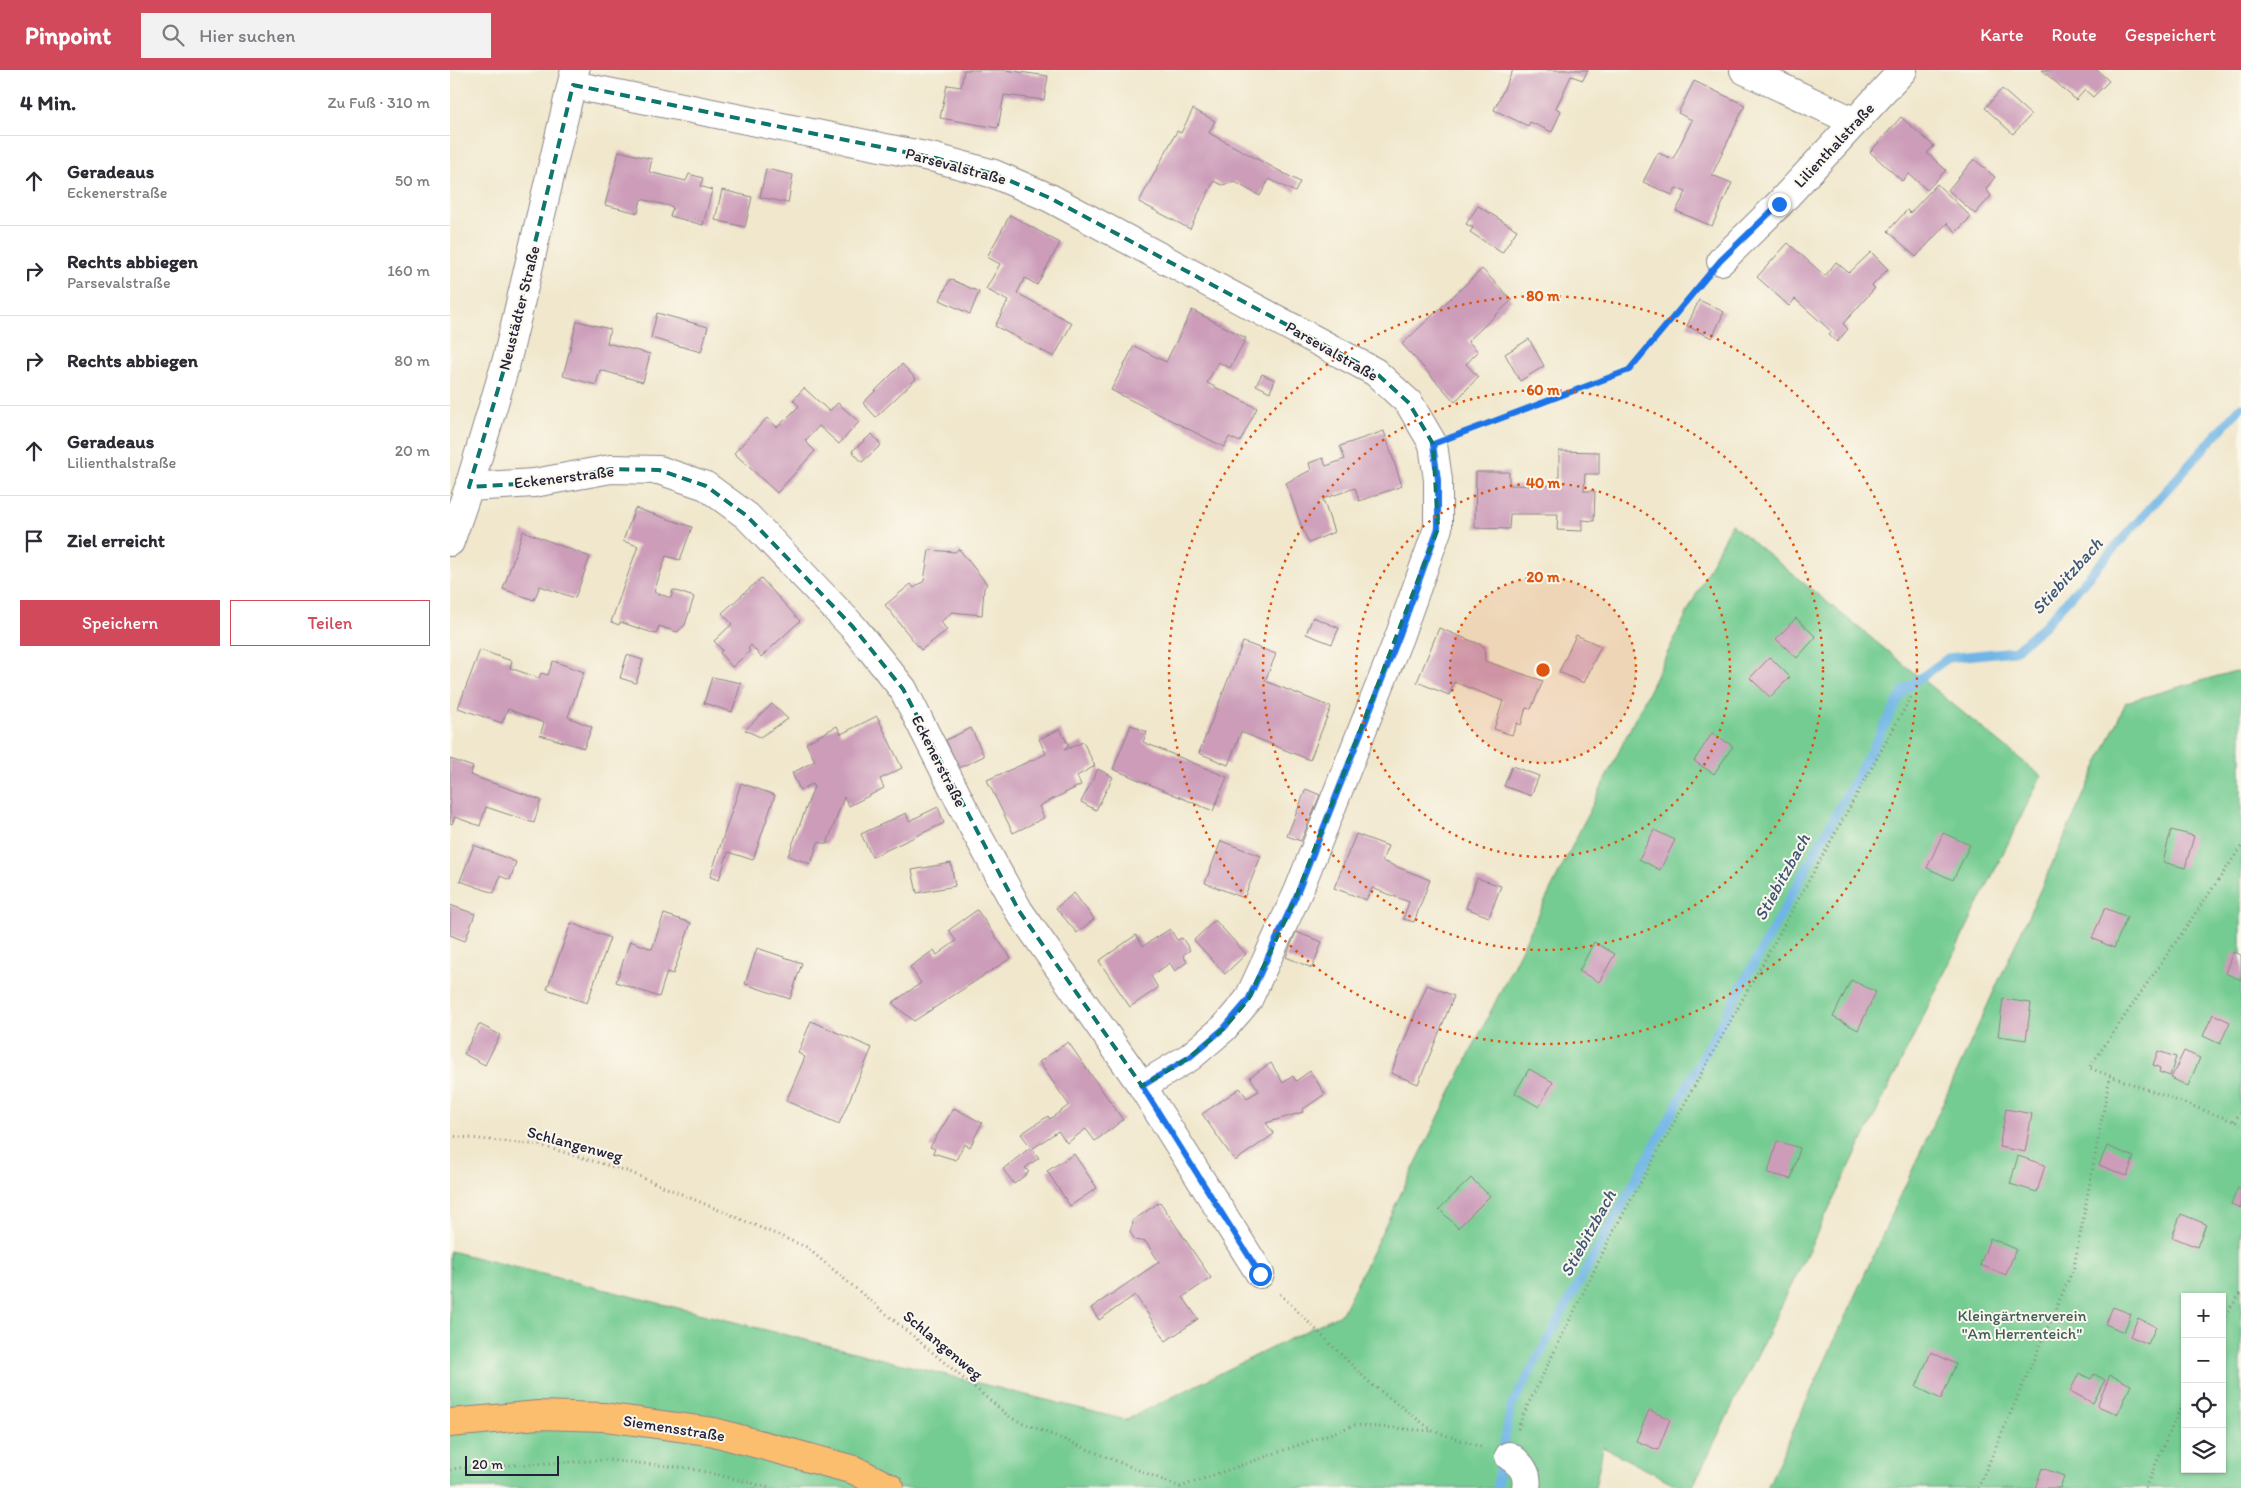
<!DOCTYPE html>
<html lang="de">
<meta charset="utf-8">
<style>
:root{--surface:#fff;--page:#f2f2f3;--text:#2b2b33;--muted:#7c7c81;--line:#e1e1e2;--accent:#d1495b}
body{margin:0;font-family:Itim,sans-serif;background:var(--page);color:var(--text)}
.controls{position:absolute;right:15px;bottom:15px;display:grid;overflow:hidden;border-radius:0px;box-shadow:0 1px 4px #0004}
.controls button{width:45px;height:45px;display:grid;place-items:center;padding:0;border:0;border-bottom:1px solid var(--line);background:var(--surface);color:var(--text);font:25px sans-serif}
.scale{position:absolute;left:15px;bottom:12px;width:94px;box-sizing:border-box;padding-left:5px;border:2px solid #22223b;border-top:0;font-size:14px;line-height:18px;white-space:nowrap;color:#22223b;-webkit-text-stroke:4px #fbf7ec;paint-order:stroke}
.stop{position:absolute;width:15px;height:15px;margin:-11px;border:4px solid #1a73e8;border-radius:50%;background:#fff}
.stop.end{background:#1a73e8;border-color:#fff;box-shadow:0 1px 5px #0008}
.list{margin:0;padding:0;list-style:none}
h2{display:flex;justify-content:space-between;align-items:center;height:65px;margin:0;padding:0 20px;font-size:21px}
h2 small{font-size:16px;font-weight:400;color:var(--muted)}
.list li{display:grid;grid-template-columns:32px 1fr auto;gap:15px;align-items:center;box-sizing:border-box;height:90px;padding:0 20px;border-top:1px solid var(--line)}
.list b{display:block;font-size:19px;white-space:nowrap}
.list p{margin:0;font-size:16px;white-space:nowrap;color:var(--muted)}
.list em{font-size:16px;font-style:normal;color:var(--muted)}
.actions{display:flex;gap:10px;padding:15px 20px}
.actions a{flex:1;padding:11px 0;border:1px solid var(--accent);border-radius:0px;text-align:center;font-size:18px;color:var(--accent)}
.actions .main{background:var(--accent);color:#fff}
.icon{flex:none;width:28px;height:28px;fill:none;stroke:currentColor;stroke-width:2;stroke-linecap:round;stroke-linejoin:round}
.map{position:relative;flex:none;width:1791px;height:1418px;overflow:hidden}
header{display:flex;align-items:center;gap:30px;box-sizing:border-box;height:70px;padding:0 25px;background:var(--accent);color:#fff}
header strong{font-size:24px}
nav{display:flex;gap:28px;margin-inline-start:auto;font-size:18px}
.search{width:350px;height:45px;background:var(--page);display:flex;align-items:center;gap:12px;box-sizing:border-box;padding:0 18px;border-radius:0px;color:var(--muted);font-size:19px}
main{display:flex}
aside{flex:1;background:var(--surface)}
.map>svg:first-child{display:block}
.green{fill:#74cc92;stroke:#4b7766;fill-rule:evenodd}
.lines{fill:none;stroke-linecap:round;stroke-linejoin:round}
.stream{stroke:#70b5e6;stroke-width:9}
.building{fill:#cc9cb9}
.minor-casing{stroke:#898484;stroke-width:30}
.major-casing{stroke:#898484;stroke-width:30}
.path{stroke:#898484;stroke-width:3;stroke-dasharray:1 4;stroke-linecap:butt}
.minor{stroke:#fff;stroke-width:28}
.major{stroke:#fbbd6e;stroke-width:28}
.route{stroke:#1a73e8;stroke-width:6}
.marked{fill:none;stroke:#0f766e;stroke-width:4;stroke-dasharray:10 6;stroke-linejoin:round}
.ring{fill:none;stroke:#de560e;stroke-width:2.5;stroke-dasharray:2.5 5}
.labels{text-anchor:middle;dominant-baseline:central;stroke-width:4;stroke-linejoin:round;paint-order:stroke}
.street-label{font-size:16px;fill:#22223b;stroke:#fbf7ec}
.park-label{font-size:16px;fill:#3f5e59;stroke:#fbf7ec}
.water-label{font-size:18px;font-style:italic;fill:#3d5577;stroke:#fbf7ec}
.centre{fill:#de560e;stroke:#fbf7ec;stroke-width:2.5}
.ring-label{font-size:15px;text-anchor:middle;font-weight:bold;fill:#de560e;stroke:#fbf7ec;stroke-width:4;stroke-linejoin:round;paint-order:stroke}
</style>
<header>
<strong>Pinpoint</strong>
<div class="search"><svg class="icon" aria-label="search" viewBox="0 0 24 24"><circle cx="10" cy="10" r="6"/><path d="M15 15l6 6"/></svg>Hier suchen</div>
<nav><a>Karte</a><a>Route</a><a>Gespeichert</a></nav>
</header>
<main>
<aside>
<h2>4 Min.<small>Zu Fuß · 310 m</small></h2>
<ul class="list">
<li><svg class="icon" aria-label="ahead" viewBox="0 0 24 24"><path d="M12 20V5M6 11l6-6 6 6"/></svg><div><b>Geradeaus</b><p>Eckenerstraße</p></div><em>50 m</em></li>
<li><svg class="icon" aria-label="right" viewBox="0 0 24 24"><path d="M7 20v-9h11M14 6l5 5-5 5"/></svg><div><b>Rechts abbiegen</b><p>Parsevalstraße</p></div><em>160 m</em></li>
<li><svg class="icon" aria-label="right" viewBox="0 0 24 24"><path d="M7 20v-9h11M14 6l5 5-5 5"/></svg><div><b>Rechts abbiegen</b></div><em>80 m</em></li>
<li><svg class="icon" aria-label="ahead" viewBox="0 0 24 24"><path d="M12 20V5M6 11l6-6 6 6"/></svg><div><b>Geradeaus</b><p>Lilienthalstraße</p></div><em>20 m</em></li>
<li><svg class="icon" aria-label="arrive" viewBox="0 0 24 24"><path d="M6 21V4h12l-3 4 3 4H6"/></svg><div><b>Ziel erreicht</b></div></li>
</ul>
<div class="actions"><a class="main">Speichern</a><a>Teilen</a></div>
</aside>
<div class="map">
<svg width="1791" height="1418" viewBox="0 0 1791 1418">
<rect width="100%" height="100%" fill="#fbf7ec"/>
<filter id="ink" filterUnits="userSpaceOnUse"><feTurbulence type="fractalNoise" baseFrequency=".02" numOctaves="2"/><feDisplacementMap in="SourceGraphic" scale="10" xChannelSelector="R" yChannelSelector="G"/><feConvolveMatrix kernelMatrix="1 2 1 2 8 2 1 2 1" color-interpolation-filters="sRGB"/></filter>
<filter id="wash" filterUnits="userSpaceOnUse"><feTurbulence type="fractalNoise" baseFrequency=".0096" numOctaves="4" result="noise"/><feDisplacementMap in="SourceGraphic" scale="20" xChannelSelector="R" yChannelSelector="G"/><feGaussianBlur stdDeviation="1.12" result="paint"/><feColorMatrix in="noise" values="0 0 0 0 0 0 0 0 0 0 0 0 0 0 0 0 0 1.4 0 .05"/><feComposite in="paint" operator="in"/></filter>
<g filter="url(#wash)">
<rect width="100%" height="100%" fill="#f0e7cc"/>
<path class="green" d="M 1281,454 L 1591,706 L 1242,1418 L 1232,1418 L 1153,1377 L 1145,1418 L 0,1418 L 0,1181 L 676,1350 L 892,1243 Z
M 1786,601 L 1791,603 L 1791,1418 L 1317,1418 L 1676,632 ZM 1735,1227 L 1772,1227 L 1772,1399 L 1735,1399 Z"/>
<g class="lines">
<path class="stream" d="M 1047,1418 L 1049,1398 L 1061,1337 L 1454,620 L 1498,588 L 1564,581 L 1594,556 L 1791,337"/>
</g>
<g id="blocks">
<path class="building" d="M 514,0 L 555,0 L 598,6 L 594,30 L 554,25 L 548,58 L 490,48 L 497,15 L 511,17 Z
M 1063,0 L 1138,0 L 1133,10 L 1121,6 L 1106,38 L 1111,41 L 1102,62 L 1080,52 L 1078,56 L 1044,40 Z
M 1592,0 L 1647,0 L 1659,11 L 1643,27 L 1635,20 L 1626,30 Z
M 1244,11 L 1295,35 L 1262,105 L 1282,113 L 1262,156 L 1226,141 L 1236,122 L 1226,118 L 1222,125 L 1193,112 L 1208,83 L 1223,89 L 1242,50 L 1228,43 Z
M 1552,19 L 1581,45 L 1563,64 L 1535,38 Z
M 743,39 L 765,51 L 759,63 L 850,112 L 845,122 L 819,109 L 810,126 L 785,112 L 772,115 L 764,111 L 740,159 L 689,132 L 727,61 L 731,63 Z
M 1451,47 L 1484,76 L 1477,83 L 1496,100 L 1477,120 L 1459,104 L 1452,111 L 1420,82 Z
M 169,81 L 202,89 L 199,102 L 236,111 L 239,104 L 253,108 L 250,116 L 262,120 L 253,155 L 220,146 L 223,137 L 191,129 L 188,143 L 155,135 Z
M 1524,89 L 1545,107 L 1536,119 L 1541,126 L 1525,144 L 1498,120 Z
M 316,99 L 343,105 L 338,133 L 310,127 Z
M 1487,114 L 1521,147 L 1506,162 L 1497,153 L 1466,187 L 1438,161 L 1457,140 L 1460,143 Z
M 272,120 L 302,127 L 295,157 L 265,150 Z
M 1028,136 L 1067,160 L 1052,183 L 1020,162 L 1023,158 L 1016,154 Z
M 560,145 L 610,173 L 587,215 L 575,208 L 567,223 L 622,253 L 604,287 L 545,256 L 558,231 L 536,219 L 550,194 L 537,187 Z
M 1338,173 L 1375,206 L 1386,192 L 1399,203 L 1421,182 L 1438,199 L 1422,216 L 1425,218 L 1393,254 L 1398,259 L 1387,272 L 1379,265 L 1382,262 L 1345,229 L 1339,236 L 1307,207 Z
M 1032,199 L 1062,230 L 1018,271 L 1028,282 L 1016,294 L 1028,307 L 1005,332 L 952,274 Z
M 500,209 L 529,222 L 520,244 L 490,230 Z
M 1249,230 L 1274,242 L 1262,268 L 1237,256 Z
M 742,240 L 796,268 L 780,298 L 768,292 L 757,313 L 807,338 L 790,372 L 779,367 L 774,377 L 661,320 L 684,276 L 716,292 Z
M 207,243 L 258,257 L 251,282 L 201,268 Z
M 127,251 L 160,259 L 157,273 L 200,284 L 193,312 L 150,300 L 146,315 L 113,306 Z
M 1079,269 L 1094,296 L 1070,311 L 1055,284 Z
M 452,294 L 466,309 L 426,347 L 413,333 Z
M 812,304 L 825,310 L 820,322 L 806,315 Z
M 354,318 L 379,341 L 388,333 L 409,352 L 389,374 L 369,356 L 355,371 L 365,381 L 327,423 L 284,383 L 317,348 L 327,357 L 334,351 L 349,336 L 343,330 Z
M 934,361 L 952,416 L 909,431 L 905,418 L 873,429 L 884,462 L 859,473 L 852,458 L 836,413 L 861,400 L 859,393 L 873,388 L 876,396 L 895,389 L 890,376 Z
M 422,364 L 431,375 L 412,392 L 402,381 Z
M 1109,381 L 1149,382 L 1149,404 L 1135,404 L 1134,421 L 1145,421 L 1144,451 L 1132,450 L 1132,461 L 1107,460 L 1108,444 L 1060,444 L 1059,459 L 1025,458 L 1026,402 L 1059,402 L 1059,415 L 1109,416 Z
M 185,438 L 242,457 L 230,490 L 216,486 L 204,522 L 221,528 L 223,520 L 244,527 L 235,555 L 227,562 L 209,556 L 206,564 L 170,552 L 169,555 L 161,552 L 188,476 L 173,471 Z
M 73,461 L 140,487 L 125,528 L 90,516 L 84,530 L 53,519 Z
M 509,479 L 537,514 L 534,518 L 532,545 L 502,542 L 491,552 L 497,560 L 471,580 L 435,535 L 461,514 L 464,518 L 474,511 L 479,480 L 505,482 Z
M 311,508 L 350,551 L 311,587 L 301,575 L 298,579 L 300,581 L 282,597 L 270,583 L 272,580 L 264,571 L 282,554 L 272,543 Z
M 863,547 L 889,558 L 882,574 L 856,564 Z
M 1346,548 L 1366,567 L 1347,588 L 1326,569 Z
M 989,558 L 1034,576 L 1035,591 L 1093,611 L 1081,639 L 1076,638 L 1071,655 L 1067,653 L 1062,665 L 1044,659 L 1053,631 L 1004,612 L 999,625 L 967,612 Z
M 1126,565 L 1151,576 L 1134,613 L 1109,602 Z
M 793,572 L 826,584 L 815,611 L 881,637 L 860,690 L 791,662 L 778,695 L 749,683 Z
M 30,580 L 62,591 L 60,598 L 89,608 L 91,603 L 98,605 L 103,591 L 134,602 L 118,647 L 142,657 L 134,678 L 90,665 L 94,653 L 58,639 L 52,653 L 8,638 Z
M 177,585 L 193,590 L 186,613 L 170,608 Z
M 1320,587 L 1340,607 L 1320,627 L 1300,608 Z
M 262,607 L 291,613 L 282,642 L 254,633 Z
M 322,634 L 338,649 L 310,667 L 295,660 Z
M 427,646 L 452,698 L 430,709 L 434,718 L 399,736 L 394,727 L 377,774 L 368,772 L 361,794 L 338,786 L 364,717 L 362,714 L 350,720 L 342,703 L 365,691 L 356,673 L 387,656 L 391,664 Z
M 681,655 L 697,662 L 693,672 L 777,707 L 763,741 L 663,699 Z
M 521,658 L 534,686 L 509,698 L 496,670 Z
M 610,659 L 619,676 L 614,679 L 615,680 L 633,672 L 645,696 L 627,706 L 631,715 L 589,736 L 594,748 L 563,763 L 537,710 L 596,684 L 589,669 Z
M 1262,663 L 1283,676 L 1264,704 L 1244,691 Z
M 0,689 L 23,697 L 20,705 L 91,730 L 84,753 L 36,737 L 30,756 L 5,747 L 2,754 L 0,753 Z
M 1062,696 L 1089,706 L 1081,726 L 1054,716 Z
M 648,699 L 663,707 L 646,740 L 631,732 Z
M 291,713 L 325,725 L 303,790 L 278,782 L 269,810 L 260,807 Z
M 856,719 L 870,725 L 851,771 L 837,766 Z
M 488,737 L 494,753 L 422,787 L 411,764 L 456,743 L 459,751 Z
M 1204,760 L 1225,770 L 1210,800 L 1189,789 Z
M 1721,760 L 1744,766 L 1735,798 L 1713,792 Z
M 1493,763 L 1520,775 L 1503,810 L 1477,798 Z
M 906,764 L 938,776 L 932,791 L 980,810 L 964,852 L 953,849 L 959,832 L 922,818 L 916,830 L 884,818 Z
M 771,771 L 811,786 L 794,828 L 755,813 Z
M 24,775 L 66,792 L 60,810 L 50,806 L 44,823 L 10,811 Z
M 501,793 L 505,816 L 467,823 L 462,800 Z
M 1027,808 L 1051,816 L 1039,847 L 1016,838 Z
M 624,823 L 644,849 L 627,863 L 606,838 Z
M 0,835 L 25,844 L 15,871 L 0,865 Z
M 1655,838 L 1677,847 L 1664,878 L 1642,868 Z
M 527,840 L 561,888 L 464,951 L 442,933 L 471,913 L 460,897 L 484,880 L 487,885 L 506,871 L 499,860 Z
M 214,844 L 241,853 L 223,904 L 217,902 L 209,927 L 166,912 L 180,871 L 202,879 Z
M 765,850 L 796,884 L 775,904 L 744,870 Z
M 121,853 L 160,868 L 137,933 L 97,919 Z
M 720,859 L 727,870 L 732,868 L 740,880 L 733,885 L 737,892 L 725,901 L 720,893 L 701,906 L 708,918 L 680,937 L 649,891 L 686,865 L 693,876 Z
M 846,862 L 872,872 L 862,898 L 836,887 Z
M 1144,872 L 1165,884 L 1149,912 L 1129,901 Z
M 307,878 L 352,893 L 340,929 L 295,914 Z
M 1783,882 L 1791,885 L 1791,910 L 1775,903 Z
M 1401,910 L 1426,922 L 1408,960 L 1383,947 Z
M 977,915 L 1004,926 L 968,1014 L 941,1003 Z
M 1553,929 L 1581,933 L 1576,970 L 1548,966 Z
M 1763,944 L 1780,952 L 1770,974 L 1753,966 Z
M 361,951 L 422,978 L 389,1054 L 336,1031 L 355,987 L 348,983 Z
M 29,954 L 50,965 L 35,995 L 14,984 Z
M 618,972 L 673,1050 L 645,1071 L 636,1059 L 617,1073 L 608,1061 L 582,1079 L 589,1088 L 575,1098 L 579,1102 L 564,1114 L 553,1099 L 581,1077 L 571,1064 L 598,1046 L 600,1049 L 619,1035 L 589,992 Z
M 1708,981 L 1726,987 L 1720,1006 L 1709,1002 L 1710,998 L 1703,995 Z
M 1734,981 L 1750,988 L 1738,1016 L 1721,1008 Z
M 821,993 L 833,1013 L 843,1006 L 846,1011 L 860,1001 L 875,1024 L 852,1040 L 853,1042 L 816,1053 L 824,1064 L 785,1091 L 752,1044 L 790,1018 L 797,1028 L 809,1021 L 800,1007 Z
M 1079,999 L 1103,1012 L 1089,1037 L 1065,1023 Z
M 504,1038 L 532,1053 L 520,1077 L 514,1074 L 506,1090 L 483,1083 L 485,1079 L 480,1077 Z
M 1556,1039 L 1582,1044 L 1575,1082 L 1549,1077 Z
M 1327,1071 L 1350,1078 L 1341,1109 L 1318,1103 Z
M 1657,1076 L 1684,1087 L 1677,1106 L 1649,1095 Z
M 624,1084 L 647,1118 L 620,1136 L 597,1101 Z
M 1568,1086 L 1595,1095 L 1587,1122 L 1560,1114 Z
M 1021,1108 L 1040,1126 L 1008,1158 L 989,1139 Z
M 1788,1118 L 1791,1119 L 1791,1138 L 1781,1134 Z
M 710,1132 L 761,1208 L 733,1227 L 748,1249 L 716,1271 L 685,1225 L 649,1250 L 641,1238 L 709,1192 L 696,1172 L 685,1170 L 680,1162 L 683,1153 L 682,1151 Z
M 1731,1144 L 1756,1154 L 1747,1177 L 1722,1167 Z
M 1540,1168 L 1566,1179 L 1556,1205 L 1530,1195 Z
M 1663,1237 L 1681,1244 L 1674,1262 L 1655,1254 Z
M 1688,1248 L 1706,1257 L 1698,1274 L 1680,1266 Z
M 1481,1282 L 1506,1294 L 1491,1329 L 1466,1317 Z
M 1629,1303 L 1641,1309 L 1644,1304 L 1655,1310 L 1643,1333 L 1620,1321 Z
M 1660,1305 L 1681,1315 L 1668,1344 L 1647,1336 Z
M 1199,1340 L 1220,1349 L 1208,1380 L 1186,1371 Z
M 1592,1398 L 1614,1406 L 1610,1418 L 1585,1418 Z"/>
</g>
</g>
<g filter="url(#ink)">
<use href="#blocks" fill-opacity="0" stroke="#898484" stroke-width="1"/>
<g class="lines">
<g class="minor-casing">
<path id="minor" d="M 1294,0 L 1405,52
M 123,15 L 485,88 L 544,104 L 600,128 L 925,302 L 959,333 L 983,374 L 988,410 L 988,458 L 949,567 L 848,822 L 798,930 L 774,958 L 740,987 L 692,1016
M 1271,191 L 1329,134 L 1453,0
M 19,417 L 84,413 L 161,399 L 209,400 L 256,416 L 297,446 L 403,557 L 453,619 L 521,753 L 569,841 L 692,1016 L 810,1204
M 0,472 L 19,417 L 57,289 L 125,0
M 1059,1386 C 1071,1394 1079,1403 1076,1418"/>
</g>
<g class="major-casing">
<path id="major" d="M 0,1353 L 88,1345 L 154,1347 L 264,1362 L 404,1400 L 440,1418"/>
</g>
<path class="path" d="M 1010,364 L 1179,300 L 1253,212
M 1791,777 L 1639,998 L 1791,1054
M 1784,1051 L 1791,1042
M 0,1066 L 89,1075 L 177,1101 L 356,1177 L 561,1348 L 730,1417 L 905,1355 L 981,1361
M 830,1224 L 920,1313 L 983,1361 L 1031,1377
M 1772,1249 L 1791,1223
M 1068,1359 L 1073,1345 L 1163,1162 L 1461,627
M 0,1400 L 8,1398 L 156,1390 L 239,1398 L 322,1418
M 1528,1418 L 1624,1197 L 1660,1006
M 1695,1418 L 1735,1328"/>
<use href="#minor" class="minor"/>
<use href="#major" class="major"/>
</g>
</g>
<g class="lines" filter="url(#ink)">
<path class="route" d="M 810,1204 L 692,1016 L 740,987 L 774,958 L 798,930 L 848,822 L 949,567 L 988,458 L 988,410 L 983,374 L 1179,300 L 1270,191 L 1329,134"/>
</g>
<path class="marked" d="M 123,15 L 485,88 L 544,104 L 600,128 L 925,302 L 959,333 L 983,374 L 988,458 L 848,822 L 798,930 L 774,958 L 740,987 L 692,1016 L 569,841 L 453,619 L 403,557 L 297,446 L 256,416 L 209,400 L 161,399 L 84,413 L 19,417 L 57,289 Z"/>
<circle cx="1093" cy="600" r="93" fill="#de560e" fill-opacity=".12"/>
<g class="ring">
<circle cx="1093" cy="600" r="93"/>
<circle cx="1093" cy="600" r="187"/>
<circle cx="1093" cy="600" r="280"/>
<circle cx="1093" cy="600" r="374"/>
</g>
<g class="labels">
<g class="street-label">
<text transform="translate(1384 75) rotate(-47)">Lilienthalstraße</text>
<text transform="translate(506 96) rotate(15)">Parsevalstraße</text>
<text transform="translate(69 238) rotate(-76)">Neustädter Straße</text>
<text transform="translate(882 281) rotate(30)">Parsevalstraße</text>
<text transform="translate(114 407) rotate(-7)">Eckenerstraße</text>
<text transform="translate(489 691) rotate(63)">Eckenerstraße</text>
<text transform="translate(125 1074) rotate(15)">Schlangenweg</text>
<text transform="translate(493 1275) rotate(40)">Schlangenweg</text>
<text transform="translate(224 1358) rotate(9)">Siemensstraße</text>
</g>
<g class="park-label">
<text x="1572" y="1245">Kleingärtnerverein<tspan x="1572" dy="18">"Am Herrenteich"</tspan></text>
</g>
<g class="water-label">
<text transform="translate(1617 506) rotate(-48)">Stiebitzbach</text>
<text transform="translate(1332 807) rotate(-61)">Stiebitzbach</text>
<text transform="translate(1138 1163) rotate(-61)">Stiebitzbach</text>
</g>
</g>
<circle cx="1093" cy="600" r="8" class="centre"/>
<g class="ring-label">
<text x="1093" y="231">80 m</text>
<text x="1093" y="325">60 m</text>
<text x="1093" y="418">40 m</text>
<text x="1093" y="512">20 m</text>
</g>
</svg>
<div class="controls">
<button>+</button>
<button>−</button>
<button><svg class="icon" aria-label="locate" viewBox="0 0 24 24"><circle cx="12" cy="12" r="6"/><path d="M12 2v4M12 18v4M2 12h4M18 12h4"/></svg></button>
<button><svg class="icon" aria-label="layers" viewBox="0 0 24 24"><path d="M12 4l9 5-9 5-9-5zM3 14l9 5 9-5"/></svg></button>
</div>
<div class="scale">20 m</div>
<div class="stop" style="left:810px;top:1204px"></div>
<div class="stop end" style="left:1329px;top:134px"></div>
</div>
</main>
